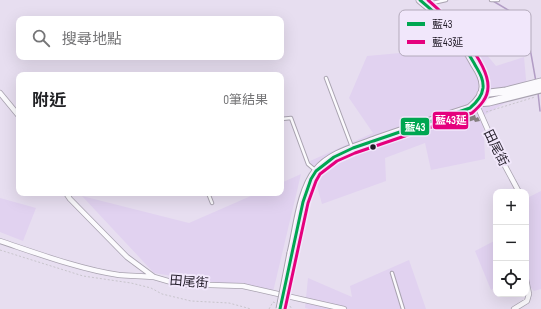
<!DOCTYPE html>
<html lang="zh-TW">
<meta charset="utf-8">
<style>
:root{--surface:#fff;--page:#f6f6f6;--text:#202124;--muted:#757577;--line:#e0e0e0}
body{margin:0;font-family:"Sofia Sans Condensed","Noto Sans TC",sans-serif;background:var(--page);color:var(--text)}
.controls{position:absolute;right:12px;bottom:12px;display:grid;overflow:hidden;border-radius:8px;box-shadow:0 4px 16px #0002}
.controls button{width:36px;height:36px;display:grid;place-items:center;padding:0;border:0;border-bottom:1px solid var(--line);background:var(--surface);color:var(--text);font:20px sans-serif}
.list{margin:0;padding:0;list-style:none}
h2{display:flex;justify-content:space-between;align-items:center;height:52px;margin:0;padding:0 16px;font-size:17px}
h2 small{font-size:13px;font-weight:400;color:var(--muted)}
.icon{flex:none;width:22px;height:22px;fill:none;stroke:currentColor;stroke-width:2;stroke-linecap:round;stroke-linejoin:round}
.map{position:relative;flex:none;width:541px;height:309px;overflow:hidden}
.search{position:absolute;background:var(--surface);box-shadow:0 4px 16px #0002;left:16px;top:16px;width:268px;height:44px;display:flex;align-items:center;gap:10px;box-sizing:border-box;padding:0 14px;border-radius:8px;color:var(--muted);font-size:15px}
.panel{position:absolute;background:var(--surface);box-shadow:0 4px 16px #0002;left:16px;top:72px;width:268px;height:124px;border-radius:8px}
.map>svg:first-child{display:block}
.built{fill:#e1d2f0}
.lines{fill:none;stroke-linecap:round;stroke-linejoin:round}
.stream{stroke:#b29dc5;stroke-width:1.5}
.building{fill:#837e7e}
.lane-casing{stroke:#a9a3b0;stroke-width:4.5}
.street-casing{stroke:#a9a3b0;stroke-width:6}
.secondary-casing{stroke:#a9a3b0;stroke-width:9}
.path{stroke:#c8c5cc;stroke-width:1;stroke-dasharray:2 2;stroke-linecap:butt}
.lane{stroke:#fbfafd;stroke-width:2.5}
.street{stroke:#fbfafd;stroke-width:4.5}
.secondary{stroke:#fbfafd;stroke-width:7}
.secondary-bridge-casing{stroke:#a9a3b0;stroke-width:9;stroke-linecap:butt}
.secondary-bridge{stroke:#fbfafd;stroke-width:7}
.bus-1-casing{stroke:#f1e7fb;stroke-width:6}
.bus-2-casing{stroke:#f1e7fb;stroke-width:6}
.bus-1{stroke:#00a651;stroke-width:3}
.bus-2{stroke:#e5007d;stroke-width:3}
.bus-dot{fill:#211b27;stroke:#f1e7fb;stroke-width:1.5}
.labels{text-anchor:middle;dominant-baseline:central;stroke-width:4;stroke-linejoin:round;paint-order:stroke}
.street-label{font-size:13px;fill:#211b27;stroke:#f1e7fb}
.key{fill:#f1e7fb;stroke:#b3aabb;stroke-width:1}
.key-label{font-size:11px;fill:#211b27}
.line-badge{stroke:#f1e7fb;stroke-width:1.5}
.badge-label{font-size:11px;text-anchor:middle;font-weight:bold;fill:#fff}
</style>
<div class="map">
<svg width="541" height="309" viewBox="0 0 541 309">
<rect width="100%" height="100%" fill="#e7def0"/>
<path class="built" d="M 452,13 L 496,66 L 524,57 L 527,90 L 483,116 L 485,159 L 431,170 L 425,143 L 385,158 L 386,181 L 322,204 L 310,161 L 373,133 L 349,98 L 367,56 L 456,48 Z
M 301,174 L 273,292 L 154,273 L 82,196 L 189,223 L 258,193 L 281,193 L 281,183 Z
M 541,191 L 541,289 L 534,291 L 526,283 L 526,200 L 527,198 Z
M 0,198 L 36,208 L 23,241 L 0,232 Z
M 496,240 L 496,287 L 491,290 L 475,251 Z
M 409,260 L 426,309 L 309,309 L 305,308 L 308,278 L 352,297 L 350,286 Z"/>
<g class="lines">
<path class="stream" d="M 493,1 L 525,20 L 536,82
M 538,93 L 540,111"/>
</g>
<path class="building" d="M 472,115 L 475,115 L 476,118 L 478,117 L 480,121 L 475,122 L 474,120 L 468,122 L 466,117 Z"/>
<g class="lines">
<g class="lane-casing">
<path id="lane" d="M 491,0 L 498,0
M 428,4 L 446,0
M 326,78 L 352,147
M 281,119 L 291,118 L 308,164 L 315,170
M 208,193 L 212,203
M 392,273 L 403,309"/>
</g>
<g class="street-casing">
<path id="street" d="M 0,93 L 19,116
M 476,103 L 498,153 L 519,192
M 66,193 L 70,199 L 127,257 L 154,277 L 178,284 L 243,286 L 344,309
M 0,241 C 36,253 82,270 119,275 C 131,276 142,276 153,277
M 514,309 L 527,301 L 529,294 L 526,279"/>
</g>
<g class="secondary-casing">
<path id="secondary" d="M 481,94 L 506,91 L 541,82
M 476,103 L 489,102 L 541,89
M 291,253 C 297,229 300,191 316,171 C 330,153 357,147 377,139 C 408,128 439,118 470,108 C 477,102 484,94 483,85 C 483,77 479,71 475,65 C 461,39 443,18 420,0"/>
</g>
<path class="path" d="M 486,112 L 535,97
M 0,250 L 83,276 L 131,283 L 151,288 L 162,294 L 191,301 L 229,303 L 251,309
M 286,305 L 291,307 L 291,309
M 269,309 L 273,302 L 276,303"/>
<use href="#lane" class="lane"/>
<use href="#street" class="street"/>
<use href="#secondary" class="secondary"/>
<g class="secondary-bridge-casing">
<path id="secondary-bridge" d="M 280,309 L 291,253"/>
</g>
<use href="#secondary-bridge" class="secondary-bridge"/>
<g class="bus-1-casing">
<path id="bus-1" d="M 280,309 L 303,202 L 311,179 L 316,171 L 334,157 L 353,148 L 470,108 C 476,103 482,96 483,88 C 484,78 478,71 474,63 C 460,38 442,18 420,0"/>
</g>
<g class="bus-2-casing">
<path id="bus-2" d="M 285,309 L 308,203 L 316,181 L 320,174 L 337,161 L 355,153 L 472,113 C 480,106 488,98 488,87 C 489,62 447,16 428,0"/>
</g>
<use href="#bus-1" class="bus-1"/>
<use href="#bus-2" class="bus-2"/>
</g>
<circle class="bus-dot" cx="373" cy="147" r="3.5"/>
<g class="labels">
<g class="street-label">
<text transform="translate(496 148) rotate(64)">田尾街</text>
<text transform="translate(189 282) rotate(5)">田尾街</text>
</g>
</g>
<rect x="399" y="10" width="132" height="46" rx="6" class="key"/>
<rect x="407" y="22" width="18" height="4" fill="#00a651"/>
<rect x="407" y="40" width="18" height="4" fill="#e5007d"/>
<g class="key-label">
<text x="432" y="28">藍43</text>
<text x="432" y="46">藍43延</text>
</g>
<g class="line-badge">
<rect x="432" y="111" width="37" height="19" rx="4" fill="#e5007d"/>
<rect x="400" y="117" width="30" height="19" rx="4" fill="#00a651"/>
</g>
<g class="badge-label">
<text x="451" y="124">藍43延</text>
<text x="415" y="131">藍43</text>
</g>
</svg>
<div class="controls">
<button>+</button>
<button>−</button>
<button><svg class="icon" aria-label="locate" viewBox="0 0 24 24"><circle cx="12" cy="12" r="6"/><path d="M12 2v4M12 18v4M2 12h4M18 12h4"/></svg></button>
</div>
<div class="search"><svg class="icon" aria-label="search" viewBox="0 0 24 24"><circle cx="10" cy="10" r="6"/><path d="M15 15l6 6"/></svg>搜尋地點</div>
<section class="panel">
<h2>附近<small>0筆結果</small></h2>
<ul class="list">
</ul>
</section>
</div>
